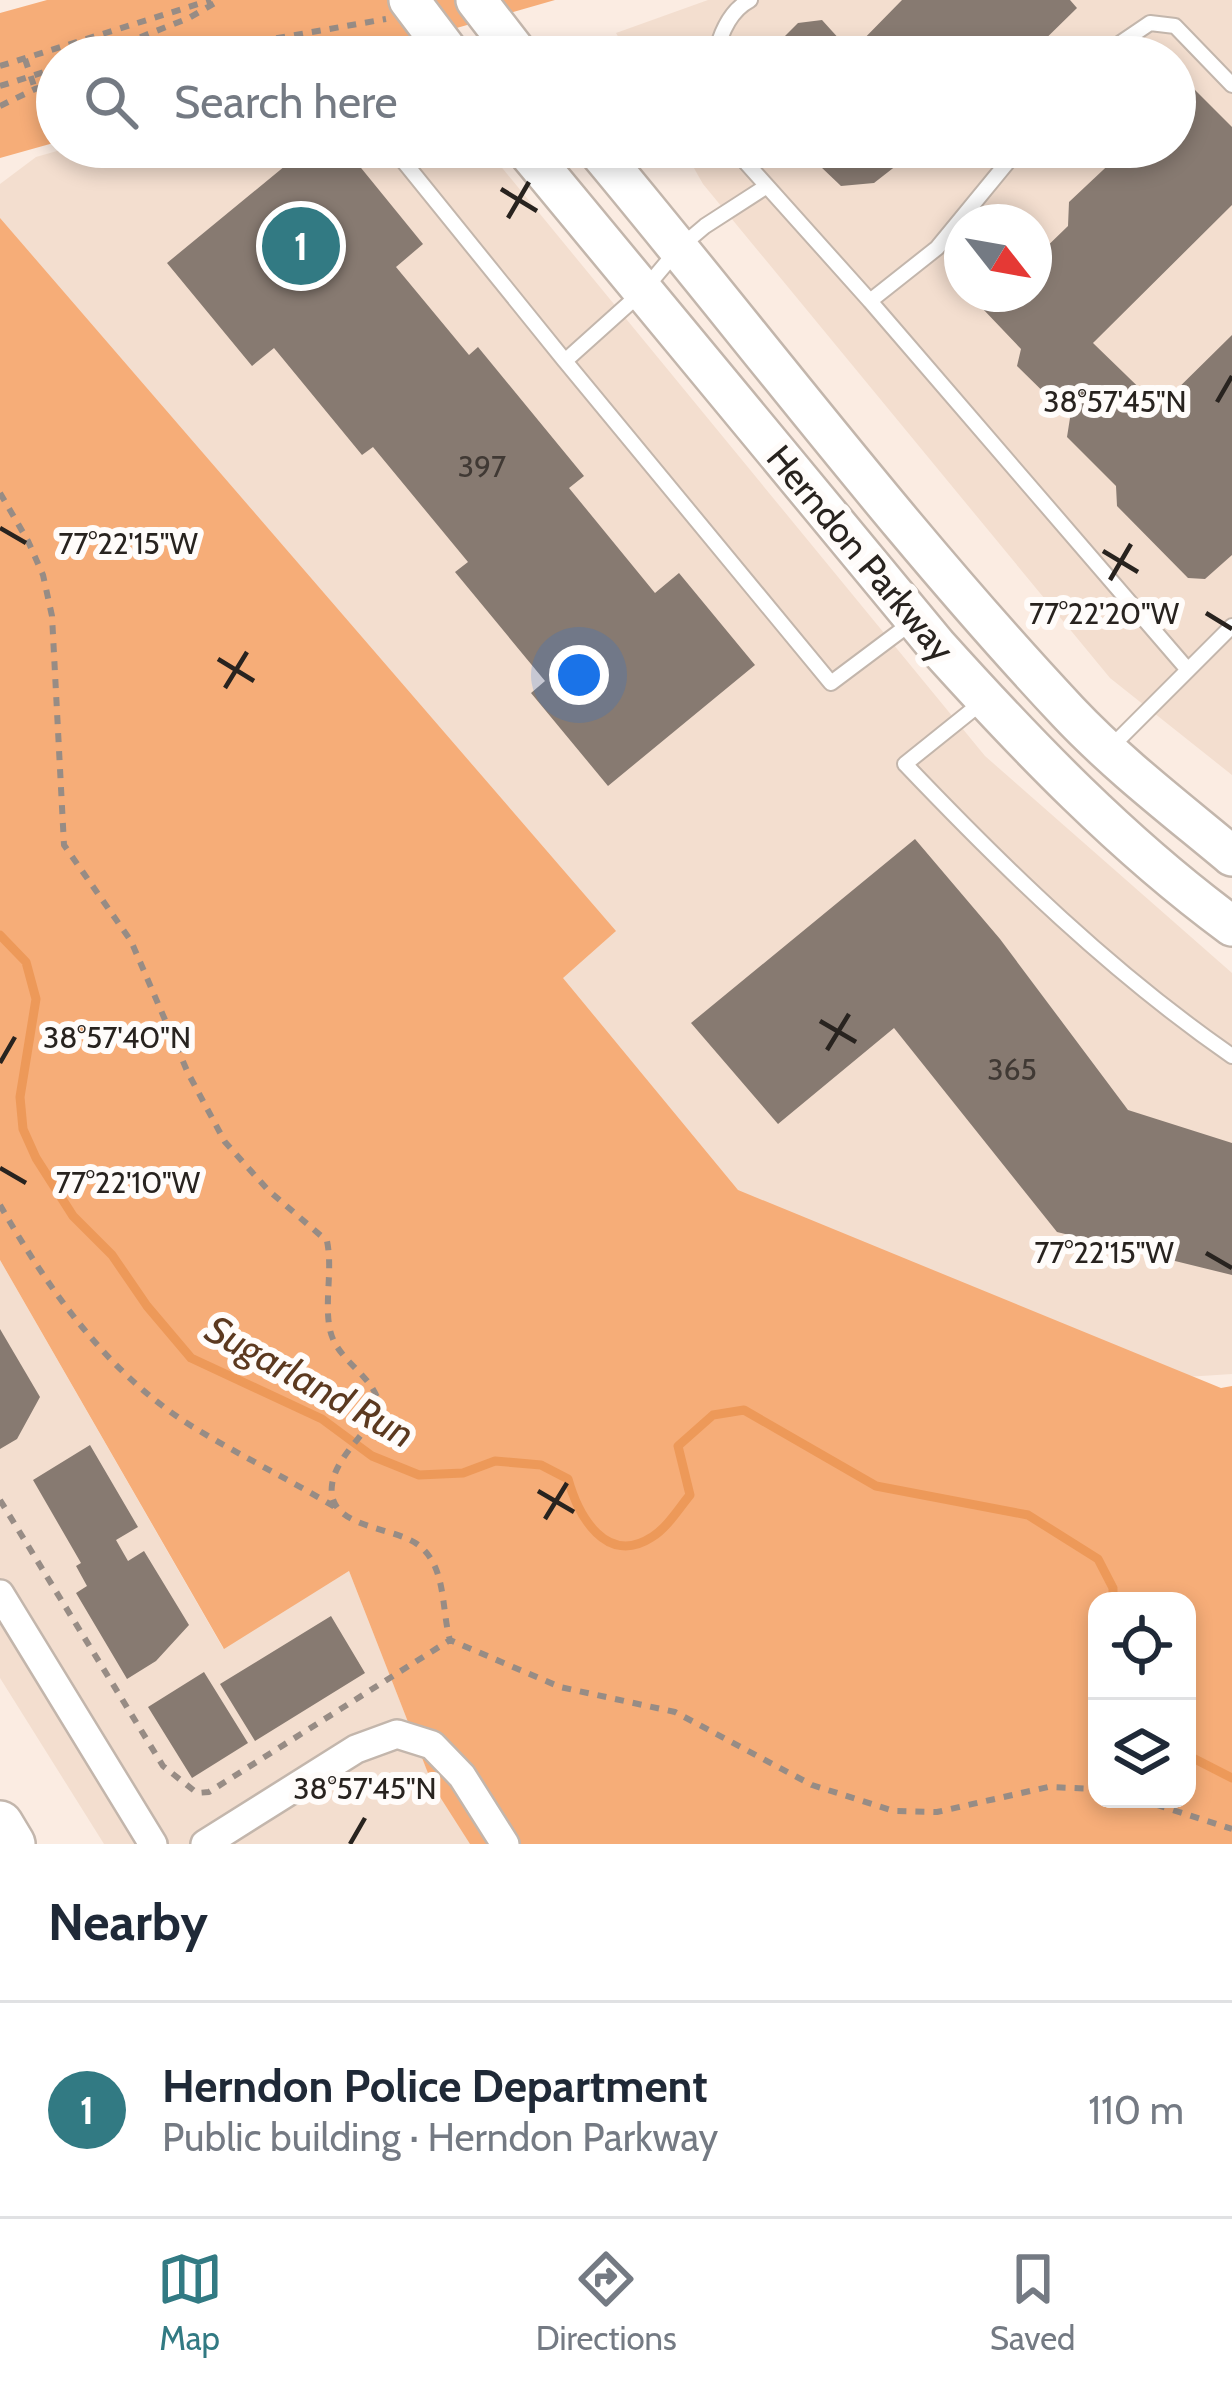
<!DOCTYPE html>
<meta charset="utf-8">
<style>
:root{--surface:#fff;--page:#f2f2f3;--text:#1f2937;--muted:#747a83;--line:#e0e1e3;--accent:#327a83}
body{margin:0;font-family:Cabin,sans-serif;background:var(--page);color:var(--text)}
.controls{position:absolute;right:36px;bottom:36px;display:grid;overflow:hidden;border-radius:24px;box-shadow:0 6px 18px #0003}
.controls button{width:108px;height:108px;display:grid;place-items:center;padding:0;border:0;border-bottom:3px solid var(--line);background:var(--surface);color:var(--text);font:60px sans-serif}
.compass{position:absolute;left:944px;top:204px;width:108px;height:108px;border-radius:50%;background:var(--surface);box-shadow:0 6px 18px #0003;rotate:121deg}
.you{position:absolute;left:579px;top:675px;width:42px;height:42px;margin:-30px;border:9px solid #fff;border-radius:50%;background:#1a73e8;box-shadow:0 0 0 18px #1a73e833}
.badge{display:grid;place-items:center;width:78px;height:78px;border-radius:50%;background:var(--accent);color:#fff;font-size:39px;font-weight:700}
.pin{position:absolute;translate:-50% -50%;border:6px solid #fff;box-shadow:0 3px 12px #0006}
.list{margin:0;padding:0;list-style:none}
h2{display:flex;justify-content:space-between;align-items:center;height:156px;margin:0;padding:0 48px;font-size:51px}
h2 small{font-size:39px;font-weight:400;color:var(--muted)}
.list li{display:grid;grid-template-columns:78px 1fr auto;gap:36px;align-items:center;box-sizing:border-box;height:216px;padding:0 48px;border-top:3px solid var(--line)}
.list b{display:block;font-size:45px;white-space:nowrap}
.list p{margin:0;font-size:39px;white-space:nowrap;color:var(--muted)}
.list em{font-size:39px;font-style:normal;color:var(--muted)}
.icon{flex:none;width:66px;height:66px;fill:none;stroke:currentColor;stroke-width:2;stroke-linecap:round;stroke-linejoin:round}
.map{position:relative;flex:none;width:1232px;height:1844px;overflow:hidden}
.search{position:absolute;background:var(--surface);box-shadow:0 6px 18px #0003;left:36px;right:36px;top:36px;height:132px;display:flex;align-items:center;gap:30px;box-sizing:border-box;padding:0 42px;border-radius:66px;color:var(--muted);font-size:45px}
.sheet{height:372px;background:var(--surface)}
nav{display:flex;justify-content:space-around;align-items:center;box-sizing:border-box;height:168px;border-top:3px solid var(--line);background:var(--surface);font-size:33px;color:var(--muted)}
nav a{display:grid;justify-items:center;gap:6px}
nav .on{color:var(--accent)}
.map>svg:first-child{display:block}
.built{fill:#f3decf;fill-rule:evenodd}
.green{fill:#f6ad78;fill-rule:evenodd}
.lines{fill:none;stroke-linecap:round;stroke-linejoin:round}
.stream{stroke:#ed9959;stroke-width:9}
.building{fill:#877a71}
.service-casing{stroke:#c3b6ac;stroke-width:18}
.minor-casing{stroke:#c3b6ac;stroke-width:32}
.secondary-casing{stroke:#c3b6ac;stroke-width:44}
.trunk-casing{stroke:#c3b6ac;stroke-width:50}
.path{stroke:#978c85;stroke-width:6;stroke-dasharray:9 9;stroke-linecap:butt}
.service{stroke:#fff;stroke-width:14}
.minor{stroke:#fff;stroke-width:27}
.secondary{stroke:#fff;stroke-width:39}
.trunk{stroke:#fff;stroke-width:45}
.ticks{fill:none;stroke:#28231f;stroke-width:4.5}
.labels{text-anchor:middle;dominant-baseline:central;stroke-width:12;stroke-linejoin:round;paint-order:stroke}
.number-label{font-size:30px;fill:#403934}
.street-label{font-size:36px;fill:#28231f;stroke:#fffcfa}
.water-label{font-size:39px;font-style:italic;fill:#5c391f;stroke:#fffcfa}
.ticks-label{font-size:30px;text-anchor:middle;fill:#28231f;stroke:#fffcfa;stroke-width:12;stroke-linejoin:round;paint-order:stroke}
</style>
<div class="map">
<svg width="1232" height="1844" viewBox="0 0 1232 1844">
<rect width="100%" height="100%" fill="#fbece2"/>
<path class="built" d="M 708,0 L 1232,0 L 1232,775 L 1110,678 L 703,184 L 682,147 L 1175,147 L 1175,57 L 630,57 L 616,33 ZM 962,222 L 1034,222 L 1034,294 L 962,294 Z
M 71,147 L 485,147 L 985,756 L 1232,973 L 1232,1374 L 1109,1382 L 708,1187 L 0,321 L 0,184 L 36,157 Z
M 0,1260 L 223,1648 L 349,1571 L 430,1778 L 471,1844 L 104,1844 L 0,1678 Z"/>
<path class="green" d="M 47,0 L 555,0 L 355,57 L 57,57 L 57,142 L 0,158 L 0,13 Z
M 0,218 L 616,931 L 563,978 L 738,1190 L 1221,1388 L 1232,1386 L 1232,1844 L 470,1844 L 433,1786 L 349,1571 L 224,1649 L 0,1260 ZM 1097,1601 L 1187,1601 L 1187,1799 L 1097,1799 Z"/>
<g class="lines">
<path class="stream" d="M 0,935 L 26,962 L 36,999 L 20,1097 L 23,1129 L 36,1158 L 73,1216 L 112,1255 L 147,1306 L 191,1358 L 322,1419 L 372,1456 L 419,1475 L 463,1473 L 495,1461 L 541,1465 L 568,1479 C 578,1515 606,1567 652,1537 C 667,1528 679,1508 690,1495 L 678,1446 L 713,1415 L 744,1410 L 876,1486 L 1028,1515 L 1098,1559 L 1113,1588 L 1113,1601
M 1187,1755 L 1232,1778"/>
</g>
<path class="building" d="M 902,0 L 1070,0 L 1077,8 L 1027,57 L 764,57 L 798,23 L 822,20 L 851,52 Z
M 1180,75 L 1232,127 L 1232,205 L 1093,343 L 1159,407 L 1232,335 L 1232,555 L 1205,579 L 1188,578 L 1117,506 L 1116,486 L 1067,437 L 1070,418 L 1017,366 L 1021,349 L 982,308 L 984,294 L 1034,294 L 1034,259 L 1068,226 L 1069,202 L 1119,155 L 1118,147 L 1175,147 L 1175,80 Z
M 308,147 L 344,147 L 423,244 L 396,267 L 469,355 L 478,347 L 584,476 L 569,488 L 655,593 L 679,573 L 755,665 L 608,786 L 531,693 L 545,681 L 455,572 L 468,562 L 373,447 L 362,455 L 274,348 L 252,366 L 167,263 Z
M 800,147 L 936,147 L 927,156 L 906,158 L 874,183 L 841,186 Z
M 915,839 L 1000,939 L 1128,1110 L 1232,1143 L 1232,1275 L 1057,1232 L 894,1028 L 778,1124 L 691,1023 Z
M 0,1329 L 40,1397 L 17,1439 L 0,1449 Z
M 90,1445 L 138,1527 L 116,1540 L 128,1561 L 144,1551 L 189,1625 L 156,1661 L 127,1679 L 76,1593 L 87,1586 L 76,1566 L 81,1563 L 33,1480 Z
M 331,1616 L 365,1673 L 255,1741 L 220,1684 Z
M 204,1672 L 248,1743 L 192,1778 L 148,1707 Z"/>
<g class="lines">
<g class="service-casing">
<path id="service" d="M 715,57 C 720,34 729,11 750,0
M 1100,57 L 1150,23 L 1175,26 L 1232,85
M 392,147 L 565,361
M 732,147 L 870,301
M 1020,147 L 937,248 L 870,301 L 1188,670
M 767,186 L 705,226 L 679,248 L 643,291 L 565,361 L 831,683 L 911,623
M 981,703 L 905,764 C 1006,870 1112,973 1232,1056
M 1111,747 L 1232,626"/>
</g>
<g class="minor-casing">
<path id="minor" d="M 0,1594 L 153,1844
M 205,1844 L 356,1749 L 397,1734 L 432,1745 L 462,1776 L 505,1844"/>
</g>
<g class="secondary-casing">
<path id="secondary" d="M 409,0 L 452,57
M 476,0 L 520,57
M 524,147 L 936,645 C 1027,746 1122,845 1232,926
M 595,147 C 752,335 900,533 1068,712 C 1118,765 1177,810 1232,856"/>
</g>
<g class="trunk-casing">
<path id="trunk" d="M 0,1824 L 12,1844"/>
</g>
<path class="path" d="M 90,57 L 189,18 L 220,0
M 170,57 L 386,19
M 25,59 L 35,89
M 0,66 L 211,0
M 0,86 L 57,68
M 0,106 L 35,89 L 57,83
M 0,493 L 28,541 L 43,575 L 52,616 L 64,845 L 131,941 L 188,1073 L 225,1142 L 268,1190 L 327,1241 C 333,1270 324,1302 330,1330 C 337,1361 371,1373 379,1403 C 371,1433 336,1454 332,1485 C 326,1528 392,1526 417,1544 C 447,1565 441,1609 450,1640 L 560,1687 L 675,1712 L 812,1785 L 894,1811 L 937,1812 L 1048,1787 L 1097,1789
M 0,1205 C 50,1292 111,1378 198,1430 C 243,1457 290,1480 335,1507
M 0,1500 L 163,1766 L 197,1793 L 209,1792 L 450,1640
M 1139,1799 L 1232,1829"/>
<use href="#service" class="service"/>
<use href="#minor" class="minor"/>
<use href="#secondary" class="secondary"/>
<use href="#trunk" class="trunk"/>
</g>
<path class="ticks" d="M 501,189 L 537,211M 508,218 L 529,182M 1217,402 L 1232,376M 0,528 L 26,543M 1103,551 L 1138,572M 1110,580 L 1131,544M 1206,613 L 1232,629M 218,659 L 254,681M 225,688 L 247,652M 820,1021 L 856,1042M 827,1050 L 849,1014M 0,1063 L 15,1037M 0,1168 L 26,1183M 1206,1253 L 1232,1268M 538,1491 L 574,1512M 545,1519 L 567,1483M 350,1844 L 365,1818"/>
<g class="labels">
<g class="number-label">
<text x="482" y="466">397</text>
<text x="1012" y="1069">365</text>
</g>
<g class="street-label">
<text transform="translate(861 553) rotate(50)">Herndon Parkway</text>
</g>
<g class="water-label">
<text transform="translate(310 1381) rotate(29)">Sugarland Run</text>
</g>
</g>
<g class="ticks-label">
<text x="1115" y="412">38°57'45"N</text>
<text x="128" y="554">77°22'15"W</text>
<text x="1104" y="624">77°22'20"W</text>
<text x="117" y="1048">38°57'40"N</text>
<text x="128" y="1193">77°22'10"W</text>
<text x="1104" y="1263">77°22'15"W</text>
<text x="365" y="1799">38°57'45"N</text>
</g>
</svg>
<div class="controls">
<button><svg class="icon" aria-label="locate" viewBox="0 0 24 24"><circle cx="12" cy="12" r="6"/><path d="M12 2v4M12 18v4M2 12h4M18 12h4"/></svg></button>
<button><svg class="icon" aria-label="layers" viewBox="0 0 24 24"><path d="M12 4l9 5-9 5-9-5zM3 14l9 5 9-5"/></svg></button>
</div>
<svg class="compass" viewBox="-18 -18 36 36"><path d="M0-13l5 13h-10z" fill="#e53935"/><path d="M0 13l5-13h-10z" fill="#747a83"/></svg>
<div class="you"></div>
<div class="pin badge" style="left:301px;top:246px">1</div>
<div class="search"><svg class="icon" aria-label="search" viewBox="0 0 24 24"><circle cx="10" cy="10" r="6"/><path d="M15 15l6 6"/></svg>Search here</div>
</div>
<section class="sheet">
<h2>Nearby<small></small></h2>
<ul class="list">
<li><span class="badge">1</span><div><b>Herndon Police Department</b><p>Public building · Herndon Parkway</p></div><em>110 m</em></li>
</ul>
</section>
<nav>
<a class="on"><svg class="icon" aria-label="map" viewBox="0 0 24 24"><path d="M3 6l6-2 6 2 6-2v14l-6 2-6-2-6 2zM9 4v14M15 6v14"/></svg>Map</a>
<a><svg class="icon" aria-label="directions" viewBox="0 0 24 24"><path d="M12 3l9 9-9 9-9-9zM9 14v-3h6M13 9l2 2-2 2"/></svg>Directions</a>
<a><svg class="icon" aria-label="saved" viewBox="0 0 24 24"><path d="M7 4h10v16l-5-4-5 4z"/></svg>Saved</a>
</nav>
